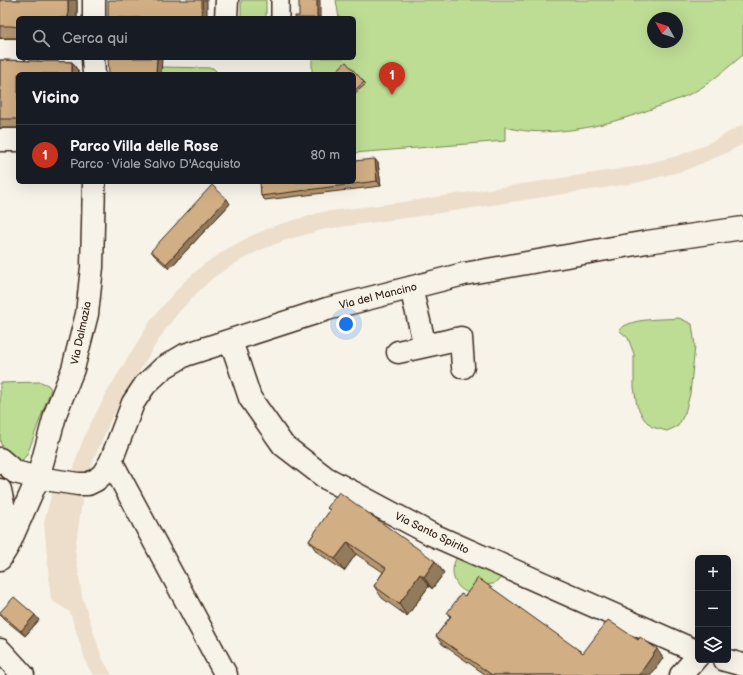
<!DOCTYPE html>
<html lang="it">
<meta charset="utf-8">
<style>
:root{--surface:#171b24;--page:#242831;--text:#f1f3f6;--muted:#9ea1a6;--line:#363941;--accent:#c8321e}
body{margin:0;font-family:"Balsamiq Sans",sans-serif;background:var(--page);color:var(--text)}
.controls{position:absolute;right:12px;bottom:12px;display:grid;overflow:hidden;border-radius:6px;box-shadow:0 4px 16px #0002}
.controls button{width:36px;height:36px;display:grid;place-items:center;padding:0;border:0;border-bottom:1px solid var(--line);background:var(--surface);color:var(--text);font:20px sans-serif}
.compass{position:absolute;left:647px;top:12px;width:36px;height:36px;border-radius:50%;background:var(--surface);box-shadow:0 4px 16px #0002;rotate:310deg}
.you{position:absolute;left:346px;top:324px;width:14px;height:14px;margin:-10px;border:3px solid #fff;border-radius:50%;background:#1a73e8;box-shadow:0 0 0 6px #1a73e833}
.badge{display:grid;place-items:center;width:26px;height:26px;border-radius:50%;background:var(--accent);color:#fff;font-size:13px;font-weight:700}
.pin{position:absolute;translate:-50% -33px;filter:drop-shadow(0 1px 2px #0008)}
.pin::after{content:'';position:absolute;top:21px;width:14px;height:12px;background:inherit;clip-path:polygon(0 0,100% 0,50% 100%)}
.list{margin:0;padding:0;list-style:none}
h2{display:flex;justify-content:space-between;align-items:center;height:52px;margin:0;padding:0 16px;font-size:17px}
h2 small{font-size:13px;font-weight:400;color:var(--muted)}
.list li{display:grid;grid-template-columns:26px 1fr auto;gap:12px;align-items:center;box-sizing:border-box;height:60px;padding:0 16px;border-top:1px solid var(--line)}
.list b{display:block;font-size:15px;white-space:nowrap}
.list p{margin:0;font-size:13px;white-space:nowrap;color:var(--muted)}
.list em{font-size:13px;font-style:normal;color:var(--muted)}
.icon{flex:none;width:22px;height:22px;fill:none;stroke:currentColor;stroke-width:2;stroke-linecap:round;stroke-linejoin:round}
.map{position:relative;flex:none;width:743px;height:675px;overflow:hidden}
.search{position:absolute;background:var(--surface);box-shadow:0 4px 16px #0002;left:16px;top:16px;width:340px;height:44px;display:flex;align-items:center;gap:10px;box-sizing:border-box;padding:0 14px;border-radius:6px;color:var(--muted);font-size:15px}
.panel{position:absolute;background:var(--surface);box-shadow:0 4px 16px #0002;left:16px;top:72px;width:340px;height:112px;border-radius:6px}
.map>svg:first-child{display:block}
.built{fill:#ecdeca}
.green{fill:#bddc94;stroke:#7c8359;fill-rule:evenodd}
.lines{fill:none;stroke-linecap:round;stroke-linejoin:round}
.pedestrian-casing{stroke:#3b2a1e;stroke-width:20}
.minor-casing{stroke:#3b2a1e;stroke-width:25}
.tertiary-casing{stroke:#3b2a1e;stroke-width:25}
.pedestrian{stroke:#f7f3e8;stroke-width:17}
.minor{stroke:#f7f3e8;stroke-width:22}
.tertiary{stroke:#f7f3e8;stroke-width:22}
.wall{fill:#b49672;stroke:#3b2a1e}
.shaded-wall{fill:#927a5c;stroke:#3b2a1e}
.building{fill:#d1ae84;stroke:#3b2a1e}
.labels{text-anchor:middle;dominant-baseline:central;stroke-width:4;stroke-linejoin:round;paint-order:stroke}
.street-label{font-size:11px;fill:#3b2a1e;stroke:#f7f3e8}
</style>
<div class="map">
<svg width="743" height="675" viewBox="0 0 743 675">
<rect width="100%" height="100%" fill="#f7f3e8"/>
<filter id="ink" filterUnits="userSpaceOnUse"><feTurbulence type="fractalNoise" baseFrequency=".025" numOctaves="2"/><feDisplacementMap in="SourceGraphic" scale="8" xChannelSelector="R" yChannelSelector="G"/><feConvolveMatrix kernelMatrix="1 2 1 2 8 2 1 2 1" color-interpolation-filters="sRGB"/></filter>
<g filter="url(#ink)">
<path class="built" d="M 743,124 L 743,144 L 724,154 L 683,171 L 636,183 L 413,217 L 325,229 L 283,241 L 258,251 L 236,263 L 214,277 L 197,293 L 178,313 L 165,330 L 149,355 L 112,417 L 93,461 L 82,502 L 75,550 L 82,596 L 102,658 L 112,675 L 93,675 L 87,665 L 70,612 L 51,600 L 44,522 L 52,493 L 67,495 L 77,456 L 87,430 L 110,387 L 151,320 L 166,302 L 185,281 L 204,264 L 227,249 L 251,236 L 277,225 L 322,212 L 411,201 L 633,167 L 677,156 L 700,147 L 717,139 Z"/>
<path class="green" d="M 241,0 L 266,0 L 266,18 L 241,18 Z
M 336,0 L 743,0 L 743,55 C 727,68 712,82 694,92 C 683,98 670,102 657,107 C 612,124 553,140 505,127 L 505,141 L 354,153 L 354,74 L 312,74 L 312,58 L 354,58 L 354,18 L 339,18 ZM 653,18 L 677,18 L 677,42 L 653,42 Z
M 161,67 L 213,68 L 219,74 L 161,74 Z
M 679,318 L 692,324 L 695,346 L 690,394 L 685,413 L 678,426 L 667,431 L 652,427 L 644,419 L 637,406 L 634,387 L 634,354 L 628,338 L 619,330 C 632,317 661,320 679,318 Z
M 41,382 L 48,385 L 51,389 L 27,455 L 22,460 L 14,461 L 4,452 L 0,441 L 0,383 Z
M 457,557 L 501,575 L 500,579 L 493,584 L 485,585 L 469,593 C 453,588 449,570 457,557 Z"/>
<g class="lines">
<g class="pedestrian-casing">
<path id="pedestrian" d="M 280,18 L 280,0"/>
</g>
<g class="minor-casing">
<path id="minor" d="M 226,18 L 227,0
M 0,50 L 18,50
M 0,140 L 18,140
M 411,288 L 425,346 L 461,338 L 463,367
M 398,352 L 425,346
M 111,461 L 226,675
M 0,650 L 23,675
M 681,675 L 698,656"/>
</g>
<g class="tertiary-casing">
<path id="tertiary" d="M 94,18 L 94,0
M 93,58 L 94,74
M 231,341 L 250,398 L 283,445 L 326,478 L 431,534 L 698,652
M 0,459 L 15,472 L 38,478 L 78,484 L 88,484 L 96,480 L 103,474 L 111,461 L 133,403 L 145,385 L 163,368 L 185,355 L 327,309 L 464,274 L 647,242 L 743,228
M 0,490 L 6,518 L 8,543
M 0,559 L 8,546 L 38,478 L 56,412 L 73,369 L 87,314 L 92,267 L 94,182
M 725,660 L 743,665"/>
</g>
<use href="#pedestrian" class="pedestrian"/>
<use href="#minor" class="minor"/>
<use href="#tertiary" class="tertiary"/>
</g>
<path class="wall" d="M 0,0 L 77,0 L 77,18 L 18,18 L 18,38 L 0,38 Z
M 0,60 L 72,62 L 78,71 L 78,74 L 18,74 L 18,128 L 0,128 Z
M 354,74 L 364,82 L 366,84 L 354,94 Z
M 378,163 L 381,186 L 265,200 L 261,196 Z
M 230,204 L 169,269 L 154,255 L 151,251 Z
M 327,508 L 435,561 L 444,573 L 432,589 L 429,586 L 407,616 L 382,598 L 374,586 L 383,572 L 356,554 L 344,571 L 317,552 L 309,541 L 330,511 Z
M 465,596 L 583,653 L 663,658 L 651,675 L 486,675 L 442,644 L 436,636 L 450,617 L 447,613 Z
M 0,614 L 39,620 L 25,636 L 3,618 Z"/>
<path class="shaded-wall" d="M 68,0 L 77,0 L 77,18 L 68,18 Z
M 202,0 L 207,0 L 207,18 L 202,18 Z
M 317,0 L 320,0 L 320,18 L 317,17 Z
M 157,58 L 162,58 L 161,74 L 156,74 Z
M 72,62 L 78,71 L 78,74 L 72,74 Z
M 375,159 L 378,163 L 381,186 L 377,181 Z
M 227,199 L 230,204 L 169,269 L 166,264 Z
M 348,542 L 356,554 L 344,571 L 335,559 Z
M 435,561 L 444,573 L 432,589 L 424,577 Z
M 420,574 L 429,586 L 407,616 L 399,604 Z
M 35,615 L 39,620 L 25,636 L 21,631 Z
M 657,649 L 663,658 L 651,675 L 639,675 Z"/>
<path class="building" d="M 0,0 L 68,0 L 68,18 L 18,18 L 18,27 L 10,26 L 0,26 Z
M 108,0 L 202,0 L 202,18 L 108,18 Z
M 299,0 L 317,0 L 317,17 L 320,17 L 320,18 L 295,18 L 295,16 L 299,16 Z
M 108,58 L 157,58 L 156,74 L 109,74 Z
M 0,60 L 72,62 L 72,74 L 18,74 L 18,119 L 0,119 Z
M 346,62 L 364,82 L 354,91 L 354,74 L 333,74 Z
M 375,159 L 377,181 L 261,196 L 260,182 L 354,182 L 354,161 Z
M 212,185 L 227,199 L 166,264 L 151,251 Z
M 339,492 L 435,561 L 424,577 L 420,574 L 399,604 L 374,586 L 386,568 L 348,542 L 335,559 L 309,541 L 330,510 L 327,508 Z
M 478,578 L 583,653 L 608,620 L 638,640 L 640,637 L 657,649 L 639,675 L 599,675 L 597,674 L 596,675 L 492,675 L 436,636 L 451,616 L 447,613 L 461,594 L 465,596 Z
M 14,597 L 35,615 L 21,631 L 0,613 L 0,612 Z"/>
</g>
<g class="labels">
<g class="street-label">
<text transform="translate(378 296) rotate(-14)">Via del Mancino</text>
<text transform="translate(81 333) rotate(-78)">Via Dalmazia</text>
<text transform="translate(432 533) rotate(26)">Via Santo Spirito</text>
</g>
</g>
</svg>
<div class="controls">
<button>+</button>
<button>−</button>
<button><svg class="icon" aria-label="layers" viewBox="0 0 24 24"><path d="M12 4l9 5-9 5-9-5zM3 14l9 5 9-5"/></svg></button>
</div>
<svg class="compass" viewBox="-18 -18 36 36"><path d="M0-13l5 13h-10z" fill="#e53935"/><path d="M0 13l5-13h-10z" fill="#9ea1a6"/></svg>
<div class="you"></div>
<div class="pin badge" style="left:392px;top:95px">1</div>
<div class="search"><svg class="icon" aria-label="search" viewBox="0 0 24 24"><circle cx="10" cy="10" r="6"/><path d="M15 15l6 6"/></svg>Cerca qui</div>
<section class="panel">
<h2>Vicino<small></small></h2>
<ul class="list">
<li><span class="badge">1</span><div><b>Parco Villa delle Rose</b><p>Parco · Viale Salvo D'Acquisto</p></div><em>80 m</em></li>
</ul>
</section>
</div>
